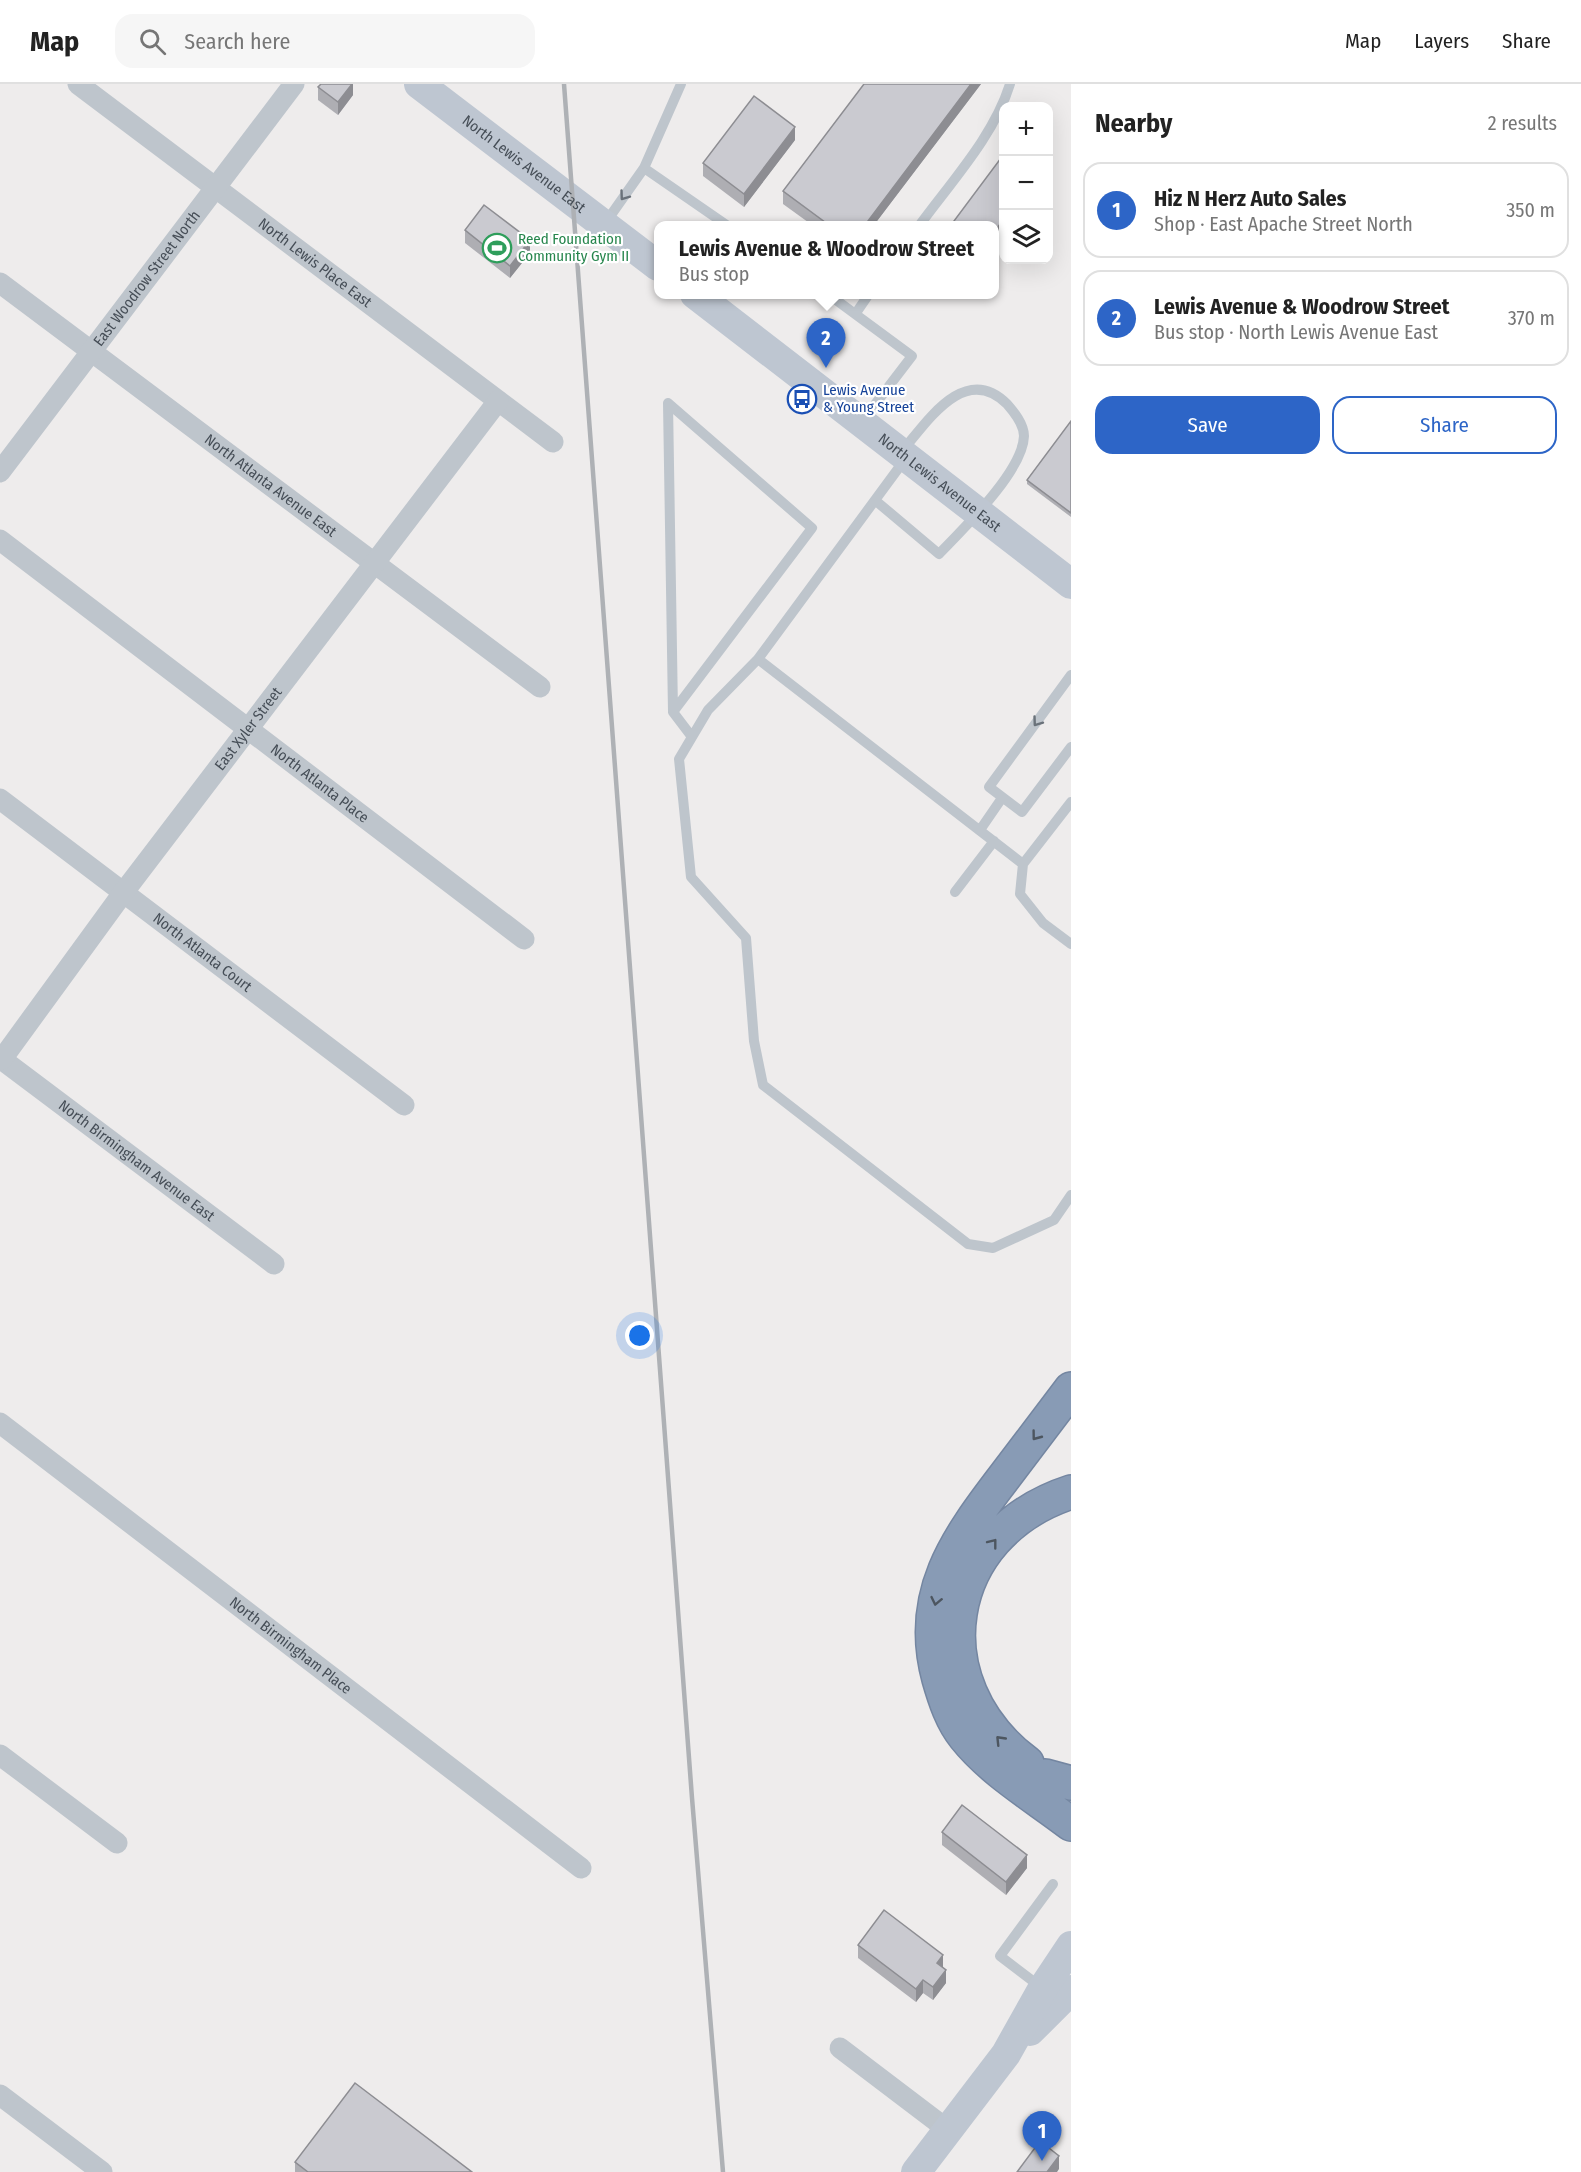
<!DOCTYPE html>
<meta charset="utf-8">
<style>
:root{--surface:#fff;--page:#f6f6f6;--text:#222;--muted:#767676;--line:#e0e0e0;--accent:#2d65c7}
body{margin:0;font-family:"Fira Sans Condensed",sans-serif;background:var(--page);color:var(--text)}
.controls{position:absolute;right:18px;top:18px;display:grid;overflow:hidden;border-radius:12px;box-shadow:0 6px 24px #0002}
.controls button{width:54px;height:54px;display:grid;place-items:center;padding:0;border:0;border-bottom:2px solid var(--line);background:var(--surface);color:var(--text);font:30px sans-serif}
.you{position:absolute;left:640px;top:1252px;width:21px;height:21px;margin:-15px;border:4px solid #fff;border-radius:50%;background:#1a73e8;box-shadow:0 0 0 9px #1a73e833}
.badge{display:grid;place-items:center;width:39px;height:39px;border-radius:50%;background:var(--accent);color:#fff;font-size:20px;font-weight:700}
.pin{position:absolute;translate:-50% -50px;filter:drop-shadow(0 2px 3px #0008)}
.pin::after{content:'';position:absolute;top:32px;width:21px;height:18px;background:inherit;clip-path:polygon(0 0,100% 0,50% 100%)}
.popup{position:absolute;left:654px;top:137px;width:345px;height:78px;box-sizing:border-box;display:grid;place-content:center;border-radius:12px;background:var(--surface);filter:drop-shadow(0 2px 4px #0005);font-size:20px;white-space:nowrap;color:var(--muted)}
.popup b{font-size:22px;color:var(--text)}
.popup::after{content:'';position:absolute;left:50%;top:100%;margin-left:-12px;border:12px solid transparent;border-top-color:var(--surface)}
.list{margin:0;padding:0;list-style:none}
h2{display:flex;justify-content:space-between;align-items:center;height:78px;margin:0;padding:0 24px;font-size:26px}
h2 small{font-size:20px;font-weight:400;color:var(--muted)}
.list li{display:grid;grid-template-columns:39px 1fr auto;gap:18px;align-items:center;box-sizing:border-box;height:96px;margin:0 12px 12px;padding:0 12px;border:2px solid var(--line);border-radius:18px}
.list b{display:block;font-size:22px;white-space:nowrap}
.list p{margin:0;font-size:20px;white-space:nowrap;color:var(--muted)}
.list em{font-size:20px;font-style:normal;color:var(--muted)}
.actions{display:flex;gap:12px;padding:18px 24px}
.actions a{flex:1;padding:14px 0;border:2px solid var(--accent);border-radius:18px;text-align:center;font-size:21px;color:var(--accent)}
.actions .main{background:var(--accent);color:#fff}
.icon{flex:none;width:33px;height:33px;fill:none;stroke:currentColor;stroke-width:2;stroke-linecap:round;stroke-linejoin:round}
.map{position:relative;flex:none;width:1071px;height:2088px;overflow:hidden}
header{display:flex;align-items:center;gap:36px;box-sizing:border-box;height:84px;padding:0 30px;background:var(--surface);border-bottom:2px solid var(--line)}
header strong{font-size:28px}
nav{display:flex;gap:33px;margin-inline-start:auto;font-size:21px}
.search{width:420px;height:54px;background:var(--page);display:flex;align-items:center;gap:15px;box-sizing:border-box;padding:0 21px;border-radius:18px;color:var(--muted);font-size:22px}
main{display:flex}
aside{flex:1;background:var(--surface)}
.map>svg:first-child{display:block}
.lines{fill:none;stroke-linecap:round;stroke-linejoin:round}
.motorway-casing{stroke:#7486a1;stroke-width:36}
.service{stroke:#bec5cc;stroke-width:10}
.minor{stroke:#bec5cc;stroke-width:21}
.secondary{stroke:#bec6d1;stroke-width:30}
.motorway{stroke:#889bb5;stroke-width:33}
.rail{stroke:#aeb1b5;stroke-width:4.5}
.wall{fill:#aeaeb3}
.shaded-wall{fill:#8d8d92}
.building{fill:#cacad0;stroke:#8d8d92;stroke-width:1.5}
.oneway{stroke:#6a727a}
.oneway2{stroke:#4d5660}
.labels{text-anchor:middle;dominant-baseline:central;stroke-width:4.5;stroke-linejoin:round;paint-order:stroke}
.street-label{font-size:15px;fill:#464e57;stroke:#fff}
.leisure-label{font-size:15px;fill:#27864d;stroke:#fff;text-anchor:start}
.transit-label{font-size:15px;fill:#164399;stroke:#fff;text-anchor:start}
</style>
<header>
<strong>Map</strong>
<div class="search"><svg class="icon" aria-label="search" viewBox="0 0 24 24"><circle cx="10" cy="10" r="6"/><path d="M15 15l6 6"/></svg>Search here</div>
<nav><a>Map</a><a>Layers</a><a>Share</a></nav>
</header>
<main>
<div class="map">
<svg width="1071" height="2088" viewBox="0 0 1071 2088">
<rect width="100%" height="100%" fill="#eeecec"/>
<g class="lines">
<g class="motorway-casing">
<path id="motorway" d="M 1071,1305 C 1049,1334 1027,1363 1005,1392 C 956,1456 916,1511 939,1595 C 945,1616 952,1637 965,1653 C 993,1688 1036,1713 1071,1740
M 1027,1679 C 919,1598 942,1450 1071,1408
M 1045,1692 L 1071,1699"/>
</g>
<path class="service" d="M 644,84 L 728,142
M 606,138 L 644,84 L 681,0
M 919,142 C 951,98 994,52 1010,0
M 828,210 L 912,272 L 863,336
M 856,229 L 869,210
M 906,374 L 758,575 L 708,626 L 679,675 L 691,793 L 746,854 L 754,957 L 763,1001 L 968,1160 L 993,1164 L 1054,1136 L 1071,1111
M 876,417 L 939,470 C 963,445 1023,387 1024,352 C 1024,340 1014,328 1007,320 C 965,278 927,338 903,366
M 758,575 L 1023,780
M 1071,591 L 989,703 L 1022,728 L 1071,663
M 673,628 L 812,444 L 668,319 L 673,628 L 692,653
M 1071,718 L 1023,780 L 1020,810 L 1043,839 L 1071,860
M 980,746 L 1002,714
M 955,808 L 994,757
M 1042,1904 L 1000,1872 L 1053,1800"/>
<g class="minor">
<path id="s1" d="M 78,0 L 553,358"/>
<path id="s2" d="M 0,199 L 540,603"/>
<path id="s3" d="M 0,388 L 294,0"/>
<path id="s4" d="M 0,456 L 524,855"/>
<path id="s5" d="M 0,715 L 404,1021"/>
<path id="s6" d="M 0,974 L 274,1180"/>
<path id="s7" d="M 2,975 L 123,809 L 498,317"/>
<path id="s8" d="M 0,1339 L 581,1784"/>
<path d="M 0,1671 L 117,1759"/>
<path d="M 840,1964 L 948,2046"/>
<path d="M 0,2011 L 102,2088"/>
</g>
<g class="secondary">
<path id="s9" d="M 419,0 L 658,182"/>
<path id="s10" d="M 695,210 L 1071,500"/>
<path d="M 1030,1947 L 1071,1906"/>
<path d="M 916,2088 L 1006,1970 L 1043,1904 L 1071,1862"/>
</g>
<use href="#motorway" class="motorway"/>
<path class="rail" d="M 564,0 L 692,1714 L 723,2088"/>
</g>
<path class="wall" d="M 353,0 L 353,11 L 338,31 L 318,16 L 318,3 Z
M 864,0 L 981,0 L 874,141 L 812,141 L 783,120 L 783,107 Z
M 795,56 L 744,123 L 703,92 L 703,79 Z
M 465,146 L 530,169 L 510,194 L 465,159 Z
M 1071,337 L 1071,433 L 1027,400 L 1027,396 Z
M 942,1748 L 1027,1784 L 1006,1811 L 942,1761 Z
M 858,1861 L 943,1884 L 946,1899 L 933,1916 L 923,1909 L 916,1918 L 858,1874 Z
M 295,2078 L 472,2088 L 295,2088 Z"/>
<path class="shaded-wall" d="M 352,0 L 353,0 L 353,11 L 338,31 L 338,18 Z
M 971,0 L 981,0 L 874,141 L 865,141 Z
M 795,43 L 795,56 L 744,123 L 744,110 Z
M 1004,135 L 1004,148 L 994,161 L 994,148 Z
M 530,156 L 530,169 L 510,194 L 510,182 Z
M 1027,1771 L 1027,1784 L 1006,1811 L 1006,1798 Z
M 943,1871 L 943,1884 L 937,1879 Z
M 946,1886 L 946,1899 L 933,1916 L 933,1903 Z
M 923,1896 L 923,1909 L 916,1918 L 916,1905 Z
M 1059,2072 L 1059,2085 L 1057,2088 L 1047,2088 Z"/>
<path class="building" d="M 321,0 L 352,0 L 338,18 L 318,3 Z
M 864,0 L 971,0 L 865,141 L 829,141 L 783,107 Z
M 754,12 L 795,43 L 744,110 L 703,79 Z
M 1004,70 L 1004,135 L 994,148 L 994,141 L 951,141 Z
M 484,121 L 530,156 L 510,182 L 465,146 Z
M 1071,337 L 1071,429 L 1027,396 Z
M 962,1721 L 1027,1771 L 1006,1798 L 942,1748 Z
M 884,1826 L 943,1871 L 937,1879 L 946,1886 L 933,1903 L 923,1896 L 916,1905 L 858,1861 Z
M 355,1999 L 472,2088 L 308,2088 L 295,2078 Z
M 1040,2057 L 1059,2072 L 1047,2088 L 1017,2088 Z"/>
<defs><path id="oneway-chevron" d="M-2-3.5L2.5 0L-2 3.5" fill="none" stroke-width="1.6" stroke-linecap="round" stroke-linejoin="round" transform="scale(1.5)"/></defs>
<g class="oneway">
<use href="#oneway-chevron" transform="translate(624 112) rotate(126)"/>
<use href="#oneway-chevron" transform="translate(1037 638) rotate(126)"/>
</g>
<g class="oneway2">
<use href="#oneway-chevron" transform="translate(1036 1352) rotate(127)"/>
<use href="#oneway-chevron" transform="translate(993 1459) rotate(-52)"/>
<use href="#oneway-chevron" transform="translate(936 1517) rotate(102)"/>
<use href="#oneway-chevron" transform="translate(1000 1656) rotate(-134)"/>
</g>
<defs>
<g id="stadium-ring" transform="scale(1.5)"><circle r="9.5" fill="#fff" stroke="#2e9e5b" stroke-width="1.5"/><path d="M0-5a6.5 5 0 1 0 0 10a6.5 5 0 1 0 0-10ZM-3.5-1.8h7v3.6h-7Z" fill="#2e9e5b"/></g>
<g id="bus-ring" transform="scale(1.5)"><circle r="9.5" fill="#fff" stroke="#1a4fb4" stroke-width="1.5"/><path d="M-5-6H5V4H4V6H2V4H-2V6H-4V4H-5ZM-3.5-4V0h7V-4ZM-3.5 1.2v1.5H-2V1.2ZM2 1.2v1.5H3.5V1.2Z" fill="#1a4fb4"/></g>
</defs>
<g fill-rule="evenodd">
<use href="#stadium-ring" x="497" y="164"/>
<use href="#bus-ring" x="802" y="315"/>
</g>
<g class="labels">
<g class="street-label">
<text stroke="none"><textPath href="#s9" startOffset="132">North Lewis Avenue East</textPath></text>
<text stroke="none"><textPath href="#s1" startOffset="297">North Lewis Place East</textPath></text>
<text stroke="none"><textPath href="#s3" startOffset="243">East Woodrow Street North</textPath></text>
<text stroke="none"><textPath href="#s10" startOffset="309">North Lewis Avenue East</textPath></text>
<text stroke="none"><textPath href="#s2" startOffset="338">North Atlanta Avenue East</textPath></text>
<text stroke="none"><textPath href="#s7" startOffset="412">East Xyler Street</textPath></text>
<text stroke="none"><textPath href="#s4" startOffset="402">North Atlanta Place</textPath></text>
<text stroke="none"><textPath href="#s5" startOffset="254">North Atlanta Court</textPath></text>
<text stroke="none"><textPath href="#s6" startOffset="171">North Birmingham Avenue East</textPath></text>
<text stroke="none"><textPath href="#s8" startOffset="366">North Birmingham Place</textPath></text>
</g>
<g class="leisure-label">
<text x="518" y="155">Reed Foundation<tspan x="518" dy="17">Community Gym II</tspan></text>
</g>
<g class="transit-label">
<text x="823" y="306">Lewis Avenue<tspan x="823" dy="17">&amp; Young Street</tspan></text>
</g>
</g>
</svg>
<div class="controls">
<button>+</button>
<button>−</button>
<button><svg class="icon" aria-label="layers" viewBox="0 0 24 24"><path d="M12 4l9 5-9 5-9-5zM3 14l9 5 9-5"/></svg></button>
</div>
<div class="you"></div>
<div class="pin badge" style="left:1042px;top:2077px">1</div>
<div class="pin badge" style="left:826px;top:284px">2</div>
<div class="popup"><b>Lewis Avenue &amp; Woodrow Street</b>Bus stop</div>
</div>
<aside>
<h2>Nearby<small>2 results</small></h2>
<ul class="list">
<li><span class="badge">1</span><div><b>Hiz N Herz Auto Sales</b><p>Shop · East Apache Street North</p></div><em>350 m</em></li>
<li><span class="badge">2</span><div><b>Lewis Avenue &amp; Woodrow Street</b><p>Bus stop · North Lewis Avenue East</p></div><em>370 m</em></li>
</ul>
<div class="actions"><a class="main">Save</a><a>Share</a></div>
</aside>
</main>
